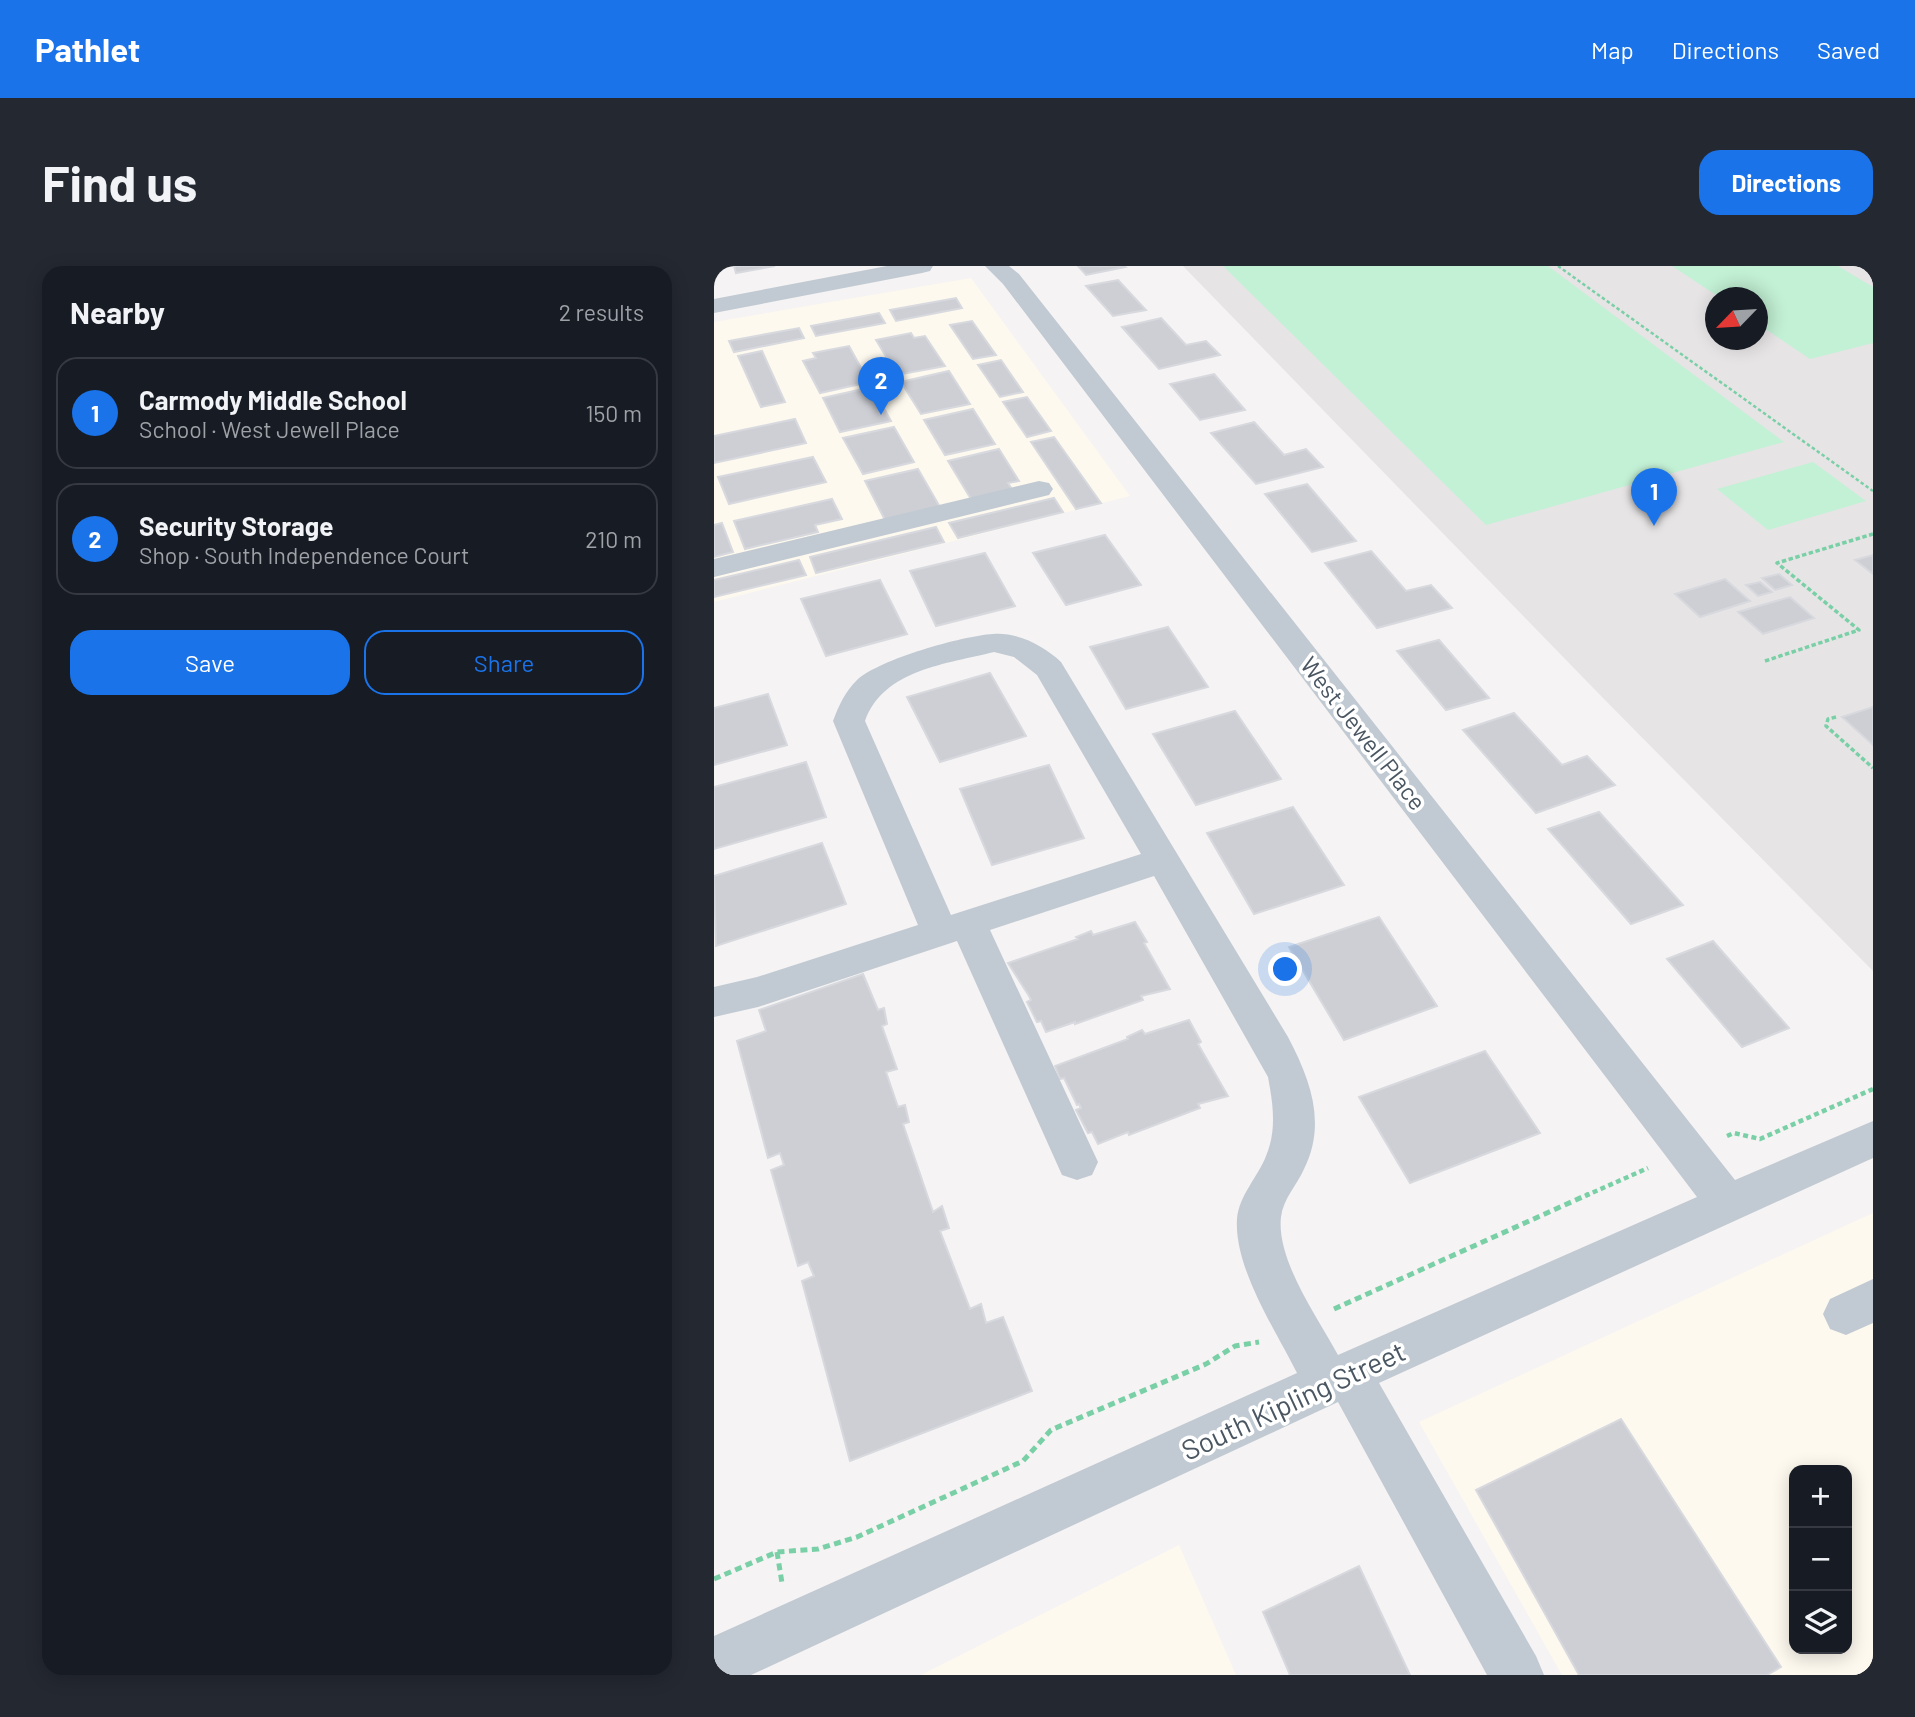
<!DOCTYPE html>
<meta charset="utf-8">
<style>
:root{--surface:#171b24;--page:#242831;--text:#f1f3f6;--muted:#9ea1a6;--line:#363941;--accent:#1a73e8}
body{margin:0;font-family:Barlow,sans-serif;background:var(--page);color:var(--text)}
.controls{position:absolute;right:21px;bottom:21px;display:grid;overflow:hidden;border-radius:14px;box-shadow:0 4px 18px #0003}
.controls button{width:63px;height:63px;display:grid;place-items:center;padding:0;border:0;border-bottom:2px solid var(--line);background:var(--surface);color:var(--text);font:35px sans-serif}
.compass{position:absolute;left:991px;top:21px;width:63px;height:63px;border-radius:50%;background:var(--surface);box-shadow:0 4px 18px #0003;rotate:245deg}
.you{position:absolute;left:572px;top:704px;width:24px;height:24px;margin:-18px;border:5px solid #fff;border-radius:50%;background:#1a73e8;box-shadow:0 0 0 10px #1a73e833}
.badge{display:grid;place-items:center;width:46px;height:46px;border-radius:50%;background:var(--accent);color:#fff;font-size:23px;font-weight:700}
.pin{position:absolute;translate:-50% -58px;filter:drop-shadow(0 2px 4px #0008)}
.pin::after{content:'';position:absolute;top:37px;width:24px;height:21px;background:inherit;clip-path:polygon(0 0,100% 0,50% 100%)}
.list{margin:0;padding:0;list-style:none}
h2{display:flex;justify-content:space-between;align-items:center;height:91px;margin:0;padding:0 28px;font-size:30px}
h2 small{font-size:23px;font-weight:400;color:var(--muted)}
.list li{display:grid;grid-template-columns:46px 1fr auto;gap:21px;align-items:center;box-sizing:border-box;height:112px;margin:0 14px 14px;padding:0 14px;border:2px solid var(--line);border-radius:21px}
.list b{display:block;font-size:26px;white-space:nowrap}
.list p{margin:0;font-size:23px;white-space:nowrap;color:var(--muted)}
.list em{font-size:23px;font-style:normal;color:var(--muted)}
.actions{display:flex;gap:14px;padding:21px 28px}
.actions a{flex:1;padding:16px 0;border:2px solid var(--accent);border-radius:21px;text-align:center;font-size:24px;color:var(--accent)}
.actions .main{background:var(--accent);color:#fff}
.icon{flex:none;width:38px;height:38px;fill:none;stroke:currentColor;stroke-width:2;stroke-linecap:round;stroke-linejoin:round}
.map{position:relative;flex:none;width:1159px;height:1409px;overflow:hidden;border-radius:21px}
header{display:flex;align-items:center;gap:42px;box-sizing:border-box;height:98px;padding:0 35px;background:var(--accent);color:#fff}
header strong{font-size:33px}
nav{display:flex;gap:38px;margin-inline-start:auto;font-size:24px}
.intro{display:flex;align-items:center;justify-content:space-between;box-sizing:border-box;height:168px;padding:0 42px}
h1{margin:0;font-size:49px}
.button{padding:18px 32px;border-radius:21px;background:var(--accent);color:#fff;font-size:24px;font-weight:700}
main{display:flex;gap:42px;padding:0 42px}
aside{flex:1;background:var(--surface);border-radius:21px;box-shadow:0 4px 18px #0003}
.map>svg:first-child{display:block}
.commercial{fill:#fdf9ef;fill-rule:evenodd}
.education{fill:#e6e4e5;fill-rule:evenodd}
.green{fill:#c3f1d5}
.building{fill:#cdcfd5;stroke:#d7d9de;stroke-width:2}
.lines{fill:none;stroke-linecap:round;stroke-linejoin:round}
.path-far3{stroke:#7ad0a6;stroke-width:2.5;stroke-dasharray:3.5 2.5;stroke-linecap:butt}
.path-far2{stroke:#7ad0a6;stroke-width:3.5;stroke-dasharray:4.5 2.5;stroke-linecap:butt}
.path-far1{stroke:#7ad0a6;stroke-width:4.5;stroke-dasharray:5 3.5;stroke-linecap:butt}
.path{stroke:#7ad0a6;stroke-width:5;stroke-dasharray:7 4.5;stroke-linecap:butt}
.minor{fill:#c1cad2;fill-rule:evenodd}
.labels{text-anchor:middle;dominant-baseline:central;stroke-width:7;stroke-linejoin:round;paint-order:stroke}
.street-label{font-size:24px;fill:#4a5661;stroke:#fff}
.near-street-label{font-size:28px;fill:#4a5661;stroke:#fff}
</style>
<header>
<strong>Pathlet</strong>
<nav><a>Map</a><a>Directions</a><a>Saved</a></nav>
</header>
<div class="intro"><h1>Find us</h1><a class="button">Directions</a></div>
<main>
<aside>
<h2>Nearby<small>2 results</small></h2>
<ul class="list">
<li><span class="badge">1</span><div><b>Carmody Middle School</b><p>School · West Jewell Place</p></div><em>150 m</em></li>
<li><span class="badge">2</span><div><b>Security Storage</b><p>Shop · South Independence Court</p></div><em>210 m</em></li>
</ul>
<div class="actions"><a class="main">Save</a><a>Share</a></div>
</aside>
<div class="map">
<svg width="1159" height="1409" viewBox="0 0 1159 1409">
<rect width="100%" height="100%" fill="#f5f3f3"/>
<path class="commercial" d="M 257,12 L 416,230 L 0,336 L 0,56 Z
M 1159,947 L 1159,1409 L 848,1409 L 705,1156 ZM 1080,1204 L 1133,1204 L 1133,1383 L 1080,1383 Z
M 465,1279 L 522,1409 L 207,1409 Z"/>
<path class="education" d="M 469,0 L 1159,0 L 1159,705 L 890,433 ZM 1001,32 L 1044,32 L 1044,74 L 1001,74 Z"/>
<path class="green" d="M 509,0 L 834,0 L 1070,176 L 772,259 Z
M 958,0 L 1124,0 L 1159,21 L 1159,77 L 1096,93 L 1044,58 L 1044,32 L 1005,31 Z
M 1099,196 L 1152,235 L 1054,264 L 1003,223 Z"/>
<path class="building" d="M 20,0 L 61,0 L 22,7 Z
M 364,0 L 409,0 L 411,1 L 372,9 Z
M 404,14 L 432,44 L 399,50 L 372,20 Z
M 242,32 L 248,42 L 182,55 L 176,44 Z
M 165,47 L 171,57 L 102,70 L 97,60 Z
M 447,52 L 472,79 L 492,75 L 506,89 L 445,103 L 408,61 Z
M 258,55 L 282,89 L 259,93 L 236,59 Z
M 85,62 L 90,72 L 20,86 L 15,75 Z
M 197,67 L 200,72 L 211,70 L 231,100 L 183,109 L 162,74 Z
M 135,80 L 155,116 L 106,127 L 89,95 L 102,92 L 99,87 Z
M 48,85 L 71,136 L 47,141 L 24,90 Z
M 287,94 L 309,126 L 286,131 L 264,99 Z
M 235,105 L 256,138 L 207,148 L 187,116 Z
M 500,108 L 531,144 L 486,154 L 456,118 Z
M 158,121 L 177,155 L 126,166 L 109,132 Z
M 313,131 L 337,165 L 313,171 L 289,136 Z
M 259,143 L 281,178 L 231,189 L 210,154 Z
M 81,153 L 92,177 L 0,197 L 0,170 Z
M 540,156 L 570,189 L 592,183 L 609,201 L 542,218 L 497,167 Z
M 180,161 L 200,196 L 149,208 L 129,172 Z
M 340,171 L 387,237 L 362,243 L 317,176 Z
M 285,183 L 305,215 L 294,217 L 298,223 L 257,233 L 234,195 Z
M 99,191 L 112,216 L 15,238 L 4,211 Z
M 204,203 L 226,241 L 171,254 L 151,215 Z
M 593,218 L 642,275 L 598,286 L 551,228 Z
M 340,232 L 349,246 L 244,272 L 235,257 Z
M 118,233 L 128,253 L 101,259 L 104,266 L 31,283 L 20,255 Z
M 8,257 L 19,286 L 0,291 L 0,259 Z
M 222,261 L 230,276 L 102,307 L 96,291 Z
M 391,269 L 427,319 L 352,339 L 319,287 Z
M 657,285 L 692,325 L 717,319 L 738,342 L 663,362 L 611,297 Z
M 271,287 L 301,340 L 222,360 L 196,305 Z
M 1159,289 L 1159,308 L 1141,294 Z
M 85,294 L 92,309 L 0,331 L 0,314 Z
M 1065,308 L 1078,319 L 1061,324 L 1048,312 Z
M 1011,313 L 1036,335 L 986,351 L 961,328 Z
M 166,314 L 193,368 L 112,390 L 87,333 Z
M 1046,316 L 1058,326 L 1044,330 L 1032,319 Z
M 1076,331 L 1100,352 L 1049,368 L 1024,346 Z
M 454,361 L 494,421 L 412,443 L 376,381 Z
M 725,374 L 775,432 L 732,444 L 683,385 Z
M 276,407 L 312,470 L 226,496 L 193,431 Z
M 54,428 L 73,479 L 0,499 L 0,442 Z
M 1159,441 L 1159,479 L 1128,451 Z
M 521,445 L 567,513 L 482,539 L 439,468 Z
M 800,447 L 848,499 L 873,490 L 901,519 L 822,547 L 749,464 Z
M 92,496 L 112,551 L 0,583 L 0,521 Z
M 335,499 L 370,572 L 278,599 L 246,523 Z
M 579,541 L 630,619 L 540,648 L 493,567 Z
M 885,546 L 969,639 L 917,658 L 834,563 Z
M 108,577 L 132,638 L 2,680 L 0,610 Z
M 665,651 L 723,740 L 630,774 L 575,681 Z
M 421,656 L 433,676 L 430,677 L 456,723 L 427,730 L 429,734 L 361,758 L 361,756 L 332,766 L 327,755 L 323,756 L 313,736 L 317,734 L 315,730 L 294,697 L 364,673 L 362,671 L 377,665 L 379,669 Z
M 999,675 L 1075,762 L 1028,781 L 953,693 Z
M 149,708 L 164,744 L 170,742 L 173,758 L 168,760 L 183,803 L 172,806 L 184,841 L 191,839 L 195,856 L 189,858 L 219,946 L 228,940 L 235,962 L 226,965 L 256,1043 L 267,1038 L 272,1057 L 289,1051 L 318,1125 L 136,1195 L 88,1015 L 100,1010 L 94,996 L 84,1000 L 57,904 L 70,899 L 66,887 L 54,892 L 23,775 L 52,765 L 45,744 Z
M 475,754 L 487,776 L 484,778 L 514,830 L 484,838 L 486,842 L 415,869 L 414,866 L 384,878 L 378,866 L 374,867 L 362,844 L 367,842 L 365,838 L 363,839 L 350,812 L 346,813 L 341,800 L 414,773 L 413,771 L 428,764 L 431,768 Z
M 771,785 L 826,867 L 696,917 L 645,831 Z
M 907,1153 L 1067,1401 L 1053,1409 L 865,1409 L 762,1224 Z
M 645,1300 L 696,1409 L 576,1409 L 549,1346 Z"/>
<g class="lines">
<path class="path-far3" d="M 844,0 L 1159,225"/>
<path class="path-far2" d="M 1051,395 L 1145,364 L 1063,297 L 1159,268
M 1122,451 L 1114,453 L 1112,460 L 1159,502"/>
<path class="path-far1" d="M 1013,870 L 1020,867 L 1046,873 L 1159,823
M 871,930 L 934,902"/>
<path class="path" d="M 620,1043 L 875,928
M 63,1286 L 68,1317
M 0,1313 L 63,1286 L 104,1283 L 143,1271 L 309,1195 L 337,1164 L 492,1098 L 521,1080 L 545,1076"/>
<path class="minor" d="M 173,0 L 219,0 L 216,5 L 208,7 L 0,47 L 0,33 Z
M 271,0 L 295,0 L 305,8 L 1021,914 L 1159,855 L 1159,892 L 665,1117 L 822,1390 L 830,1409 L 773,1409 L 624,1136 L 37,1409 L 0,1409 L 0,1370 L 583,1107 C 561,1063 520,1002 523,953 C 525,929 544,911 552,890 C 563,864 559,838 554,811 L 440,610 L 276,664 L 384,896 L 378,909 L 363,914 L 348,909 L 243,675 L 44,741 L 0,751 L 0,721 L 43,711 L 204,659 L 119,455 C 125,439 131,426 143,414 C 166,393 248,370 279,368 C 304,366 330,380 347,396 L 574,771 C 596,813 613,857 590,903 C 583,919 569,933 567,951 C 562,994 604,1052 624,1089 L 983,931 L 289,18 ZM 280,386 L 300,391 L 323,409 L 427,588 L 237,649 L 151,455 C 170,403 233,398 280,386 Z
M 325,215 L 335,217 L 339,223 L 335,229 L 0,311 L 0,293 Z
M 1159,1013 L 1159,1057 L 1132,1069 L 1116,1063 L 1109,1048 L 1116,1033 Z"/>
</g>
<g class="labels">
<g class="street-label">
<text transform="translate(650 467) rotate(52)">West Jewell Place</text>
</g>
<g class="near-street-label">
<text transform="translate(579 1134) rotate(-25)">South Kipling Street</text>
</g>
</g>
</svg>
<div class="controls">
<button>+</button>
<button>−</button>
<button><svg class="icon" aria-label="layers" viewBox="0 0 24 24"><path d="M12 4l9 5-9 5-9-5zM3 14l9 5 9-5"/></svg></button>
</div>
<svg class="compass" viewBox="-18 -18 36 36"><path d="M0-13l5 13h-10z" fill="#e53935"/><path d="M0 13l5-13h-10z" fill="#9ea1a6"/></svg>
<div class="you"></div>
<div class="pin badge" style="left:940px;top:260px">1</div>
<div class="pin badge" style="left:167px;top:149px">2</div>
</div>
</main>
